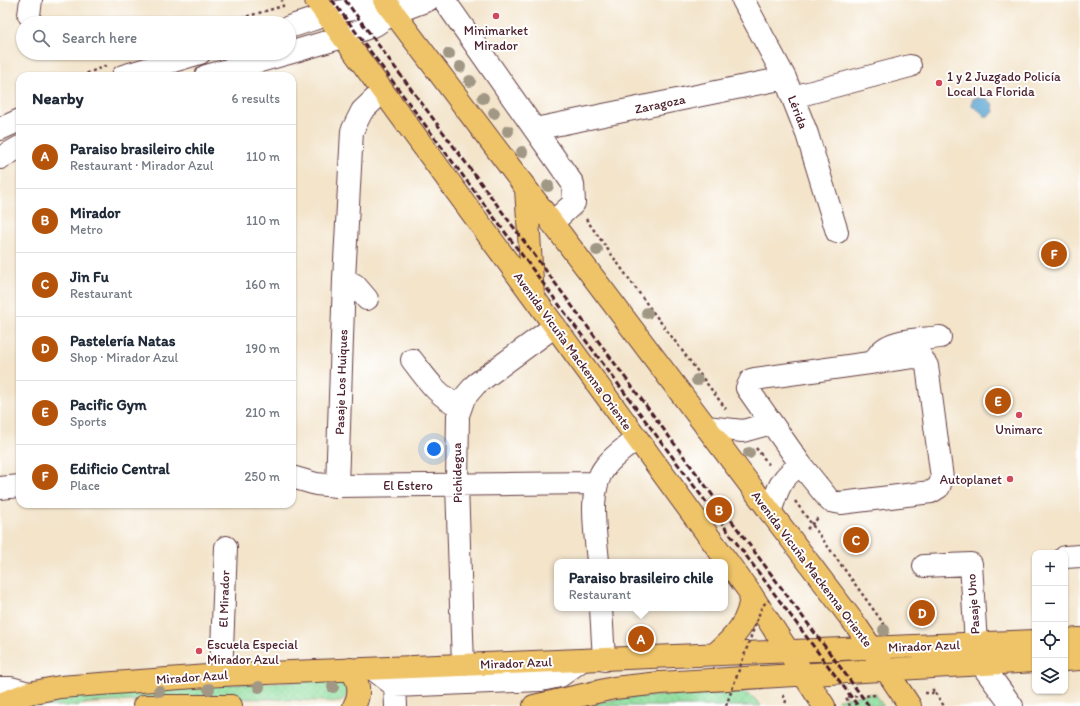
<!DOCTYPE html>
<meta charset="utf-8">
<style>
:root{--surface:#fff;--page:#f6f6f7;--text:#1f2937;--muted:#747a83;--line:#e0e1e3;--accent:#b45309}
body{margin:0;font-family:Itim,sans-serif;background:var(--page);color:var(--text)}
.controls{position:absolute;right:12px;bottom:12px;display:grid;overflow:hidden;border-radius:8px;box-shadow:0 1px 3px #0004}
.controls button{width:36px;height:36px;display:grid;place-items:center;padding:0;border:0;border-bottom:1px solid var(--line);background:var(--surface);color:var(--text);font:20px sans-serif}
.you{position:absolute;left:434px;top:449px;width:14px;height:14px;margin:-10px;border:3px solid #fff;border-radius:50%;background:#1a73e8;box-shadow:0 0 0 6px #1a73e833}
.badge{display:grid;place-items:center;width:26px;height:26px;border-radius:50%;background:var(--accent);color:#fff;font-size:13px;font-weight:700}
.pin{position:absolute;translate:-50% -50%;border:2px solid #fff;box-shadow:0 1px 4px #0006}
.popup{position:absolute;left:554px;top:559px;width:174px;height:52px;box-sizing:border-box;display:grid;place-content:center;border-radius:8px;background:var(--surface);filter:drop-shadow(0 1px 3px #0005);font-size:13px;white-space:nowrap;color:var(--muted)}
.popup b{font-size:15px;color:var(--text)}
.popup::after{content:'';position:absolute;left:50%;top:100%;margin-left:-8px;border:8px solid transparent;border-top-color:var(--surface)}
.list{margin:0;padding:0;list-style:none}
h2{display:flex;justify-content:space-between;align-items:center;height:52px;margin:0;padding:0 16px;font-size:17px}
h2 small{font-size:13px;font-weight:400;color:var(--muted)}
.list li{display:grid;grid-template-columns:26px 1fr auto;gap:12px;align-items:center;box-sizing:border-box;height:64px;padding:0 16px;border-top:1px solid var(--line)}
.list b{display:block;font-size:15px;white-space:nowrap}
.list p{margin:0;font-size:13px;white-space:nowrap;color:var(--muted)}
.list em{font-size:13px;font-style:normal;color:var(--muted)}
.icon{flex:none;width:22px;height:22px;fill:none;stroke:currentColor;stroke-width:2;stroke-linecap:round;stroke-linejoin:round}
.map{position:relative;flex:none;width:1080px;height:706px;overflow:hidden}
.search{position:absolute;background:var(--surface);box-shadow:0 1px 3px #0004;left:16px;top:16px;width:280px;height:44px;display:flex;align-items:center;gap:10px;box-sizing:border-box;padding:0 14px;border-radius:22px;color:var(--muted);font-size:15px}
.panel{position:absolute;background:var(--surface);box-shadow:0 1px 3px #0004;left:16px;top:72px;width:280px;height:436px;border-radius:12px}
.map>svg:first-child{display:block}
.grass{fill:url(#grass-dots);stroke:#6c7e64}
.water{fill:#5ba7d4;stroke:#526380}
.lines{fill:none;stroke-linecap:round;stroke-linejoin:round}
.minor-casing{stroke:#633d43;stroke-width:24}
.major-casing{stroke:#633d43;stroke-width:24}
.path{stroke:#633d43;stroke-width:2.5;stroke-dasharray:3 3;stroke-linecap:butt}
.minor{stroke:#fff;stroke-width:22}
.major{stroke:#efc469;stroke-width:22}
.rail{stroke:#4a1f2b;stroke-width:3;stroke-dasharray:6 3;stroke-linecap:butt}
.path-bridge{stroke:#633d43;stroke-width:2.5;stroke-dasharray:3 3;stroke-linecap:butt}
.tree{fill:#a19785}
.poi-dot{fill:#d1495b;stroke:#fff;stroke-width:1.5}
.labels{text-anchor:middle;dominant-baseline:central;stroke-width:4;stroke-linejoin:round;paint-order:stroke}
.poi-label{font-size:13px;fill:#4a1f2b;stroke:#fff}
.street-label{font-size:13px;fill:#4a1f2b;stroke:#fff}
</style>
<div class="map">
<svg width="1080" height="706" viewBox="0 0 1080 706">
<defs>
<pattern id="grass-dots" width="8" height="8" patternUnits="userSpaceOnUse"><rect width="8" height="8" fill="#8dde9d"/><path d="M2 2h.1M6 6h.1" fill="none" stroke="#7bbe87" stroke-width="1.8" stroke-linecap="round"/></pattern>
</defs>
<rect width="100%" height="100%" fill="#fff"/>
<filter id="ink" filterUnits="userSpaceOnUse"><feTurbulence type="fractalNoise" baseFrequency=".025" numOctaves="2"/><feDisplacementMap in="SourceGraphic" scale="8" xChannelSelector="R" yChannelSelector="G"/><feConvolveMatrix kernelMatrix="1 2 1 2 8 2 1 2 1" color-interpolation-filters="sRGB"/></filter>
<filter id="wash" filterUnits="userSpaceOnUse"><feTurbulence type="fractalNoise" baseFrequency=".012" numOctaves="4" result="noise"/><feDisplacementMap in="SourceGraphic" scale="16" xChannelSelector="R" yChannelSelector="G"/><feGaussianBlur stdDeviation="0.9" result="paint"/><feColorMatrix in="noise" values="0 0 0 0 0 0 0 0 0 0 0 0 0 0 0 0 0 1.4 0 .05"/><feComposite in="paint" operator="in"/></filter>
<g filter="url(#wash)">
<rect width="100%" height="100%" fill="#f3e4ca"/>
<path class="grass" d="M 344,680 C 350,688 348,697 340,702 L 271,699 L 200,698 L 90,703 L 74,706 L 15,706 L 84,690 Z
M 738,692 C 750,694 754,697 761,706 L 575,706 L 631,697 Z
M 875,693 L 883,706 L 843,706 L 838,699 Z"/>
<path class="water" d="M 976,98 L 988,99 L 992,103 L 994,112 L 989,116 L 984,116 C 981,110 975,109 971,104 L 973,99 Z"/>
</g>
<g filter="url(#ink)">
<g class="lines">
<g class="minor-casing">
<path id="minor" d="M 444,0 L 573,184 L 574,203 L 552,223
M 743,0 L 785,78 L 807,134 L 837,232
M 29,15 L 31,0
M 289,27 C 327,16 352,1 393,13
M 289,53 L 343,37 L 375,25 L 393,13 L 428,0
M 123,76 L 200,53
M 206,76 L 289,53
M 793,97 L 910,66
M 0,129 L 20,120
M 535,129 L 785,78
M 0,158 L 20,147
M 344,279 L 355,285 L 367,299
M 877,357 C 887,338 920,340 940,337
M 913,357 L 922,358 L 927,366 L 942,478 L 939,487 L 931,492 L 841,503 L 830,501 L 801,465 L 747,388 L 751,380 L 755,379 Z
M 412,360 C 426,378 438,397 460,406
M 706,427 L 743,431 L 771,423
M 292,477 L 316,484 L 337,486 L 597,483
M 337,486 L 344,279 L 352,131 L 362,111 L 382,92
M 0,488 L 20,486
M 770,512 C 778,490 779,478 801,465
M 1065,557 L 1080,556
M 598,562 C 596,535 587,490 605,467 C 613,456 627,447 637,438
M 924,566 L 971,564 L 976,644
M 601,608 L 604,660
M 981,664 L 1012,706
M 463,665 L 457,485 L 458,415 L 464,398 L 476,384 L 555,326
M 373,669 L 395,686 L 541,680 L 560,676 L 582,660
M 221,675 L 226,547
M 395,686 L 396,706
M 0,688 L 11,688 L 29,693"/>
</g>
<g class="major-casing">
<path id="major" d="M 316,0 L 751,594 L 824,706
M 384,0 L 858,628 L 910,706
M 526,189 L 533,296
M 1065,640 L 1080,639
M 715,654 C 735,637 750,621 751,594
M 1065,660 L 1080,659
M 350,669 C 359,680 361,694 354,706
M 0,704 L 29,693 L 60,687 L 221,675 L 1035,641
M 144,706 L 231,706
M 534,706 L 614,688 L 660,683 L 1035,661"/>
</g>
<path class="path" d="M 224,23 L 283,6 L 282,0
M 81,76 L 107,65
M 586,219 L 647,304 L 726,409
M 756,448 L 770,466
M 795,501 L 886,627
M 807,529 L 819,517
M 925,693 L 935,693 L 931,687
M 935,693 L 944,706
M 783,695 L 786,700 L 785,706
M 850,706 L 846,697 L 878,695"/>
<use href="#minor" class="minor"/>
<use href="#major" class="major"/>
<path class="rail" d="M 332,0 L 858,706
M 345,0 L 869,706"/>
<path class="path-bridge" d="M 726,706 L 762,606 L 769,600"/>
</g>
<g class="tree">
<circle cx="449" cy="54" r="6"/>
<circle cx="460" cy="67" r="6"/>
<circle cx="470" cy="81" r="6"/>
<circle cx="483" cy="98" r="6"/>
<circle cx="494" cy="113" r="6"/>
<circle cx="508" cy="131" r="6"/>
<circle cx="522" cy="152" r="6"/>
<circle cx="548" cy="186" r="6"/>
<circle cx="597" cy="250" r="6"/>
<circle cx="647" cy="313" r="6"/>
<circle cx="697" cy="380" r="6"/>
<circle cx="749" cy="453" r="6"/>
<circle cx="884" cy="630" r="6"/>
<circle cx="259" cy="687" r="6"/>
<circle cx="333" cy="687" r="6"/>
<circle cx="209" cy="689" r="6"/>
<circle cx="159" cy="691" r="6"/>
</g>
</g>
<g class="poi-dot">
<circle cx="496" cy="16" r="4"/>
<circle cx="939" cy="83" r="4"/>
<circle cx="1019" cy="415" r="4"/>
<circle cx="1010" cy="479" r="4"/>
<circle cx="199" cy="651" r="4"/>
</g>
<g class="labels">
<g class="poi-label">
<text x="496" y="30">Minimarket<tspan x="496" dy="15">Mirador</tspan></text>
<text x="947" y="76" text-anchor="start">1 y 2 Juzgado Policía<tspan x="947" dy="15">Local La Florida</tspan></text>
<text x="1019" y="429">Unimarc</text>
<text x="1002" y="479" text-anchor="end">Autoplanet</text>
<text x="207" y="644" text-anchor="start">Escuela Especial<tspan x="207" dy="15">Mirador Azul</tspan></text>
</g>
<g class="street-label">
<text transform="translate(660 104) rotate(-12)">Zaragoza</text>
<text transform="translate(798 112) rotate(69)">Lérida</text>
<text transform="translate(573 351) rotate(54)">Avenida Vicuña Mackenna Oriente</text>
<text transform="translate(341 382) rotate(-88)">Pasaje Los Huiques</text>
<text transform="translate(457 473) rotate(-91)">Pichidegua</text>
<text x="408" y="485">El Estero</text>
<text transform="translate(812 569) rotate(53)">Avenida Vicuña Mackenna Oriente</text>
<text transform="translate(224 599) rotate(-88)">El Mirador</text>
<text transform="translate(973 604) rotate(-94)">Pasaje Uno</text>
<text transform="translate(924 646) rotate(-2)">Mirador Azul</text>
<text transform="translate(516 663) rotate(-2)">Mirador Azul</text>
<text transform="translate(192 677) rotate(-4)">Mirador Azul</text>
</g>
</g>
</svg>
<div class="controls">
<button>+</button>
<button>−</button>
<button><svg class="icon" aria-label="locate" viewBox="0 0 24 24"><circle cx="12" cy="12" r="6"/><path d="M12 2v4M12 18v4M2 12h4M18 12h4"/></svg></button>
<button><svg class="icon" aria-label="layers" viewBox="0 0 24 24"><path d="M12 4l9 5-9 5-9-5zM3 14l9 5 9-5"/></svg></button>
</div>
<div class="you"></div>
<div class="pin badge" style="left:641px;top:639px">A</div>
<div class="popup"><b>Paraiso brasileiro chile</b>Restaurant</div>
<div class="pin badge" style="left:719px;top:510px">B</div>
<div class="pin badge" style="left:856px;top:540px">C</div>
<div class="pin badge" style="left:922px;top:613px">D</div>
<div class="pin badge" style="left:998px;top:401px">E</div>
<div class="pin badge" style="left:1054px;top:254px">F</div>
<div class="search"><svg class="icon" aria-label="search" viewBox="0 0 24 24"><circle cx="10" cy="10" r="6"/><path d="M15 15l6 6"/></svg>Search here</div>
<section class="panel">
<h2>Nearby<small>6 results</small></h2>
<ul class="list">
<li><span class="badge">A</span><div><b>Paraiso brasileiro chile</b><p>Restaurant · Mirador Azul</p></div><em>110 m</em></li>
<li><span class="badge">B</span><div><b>Mirador</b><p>Metro</p></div><em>110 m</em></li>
<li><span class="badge">C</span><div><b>Jin Fu</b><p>Restaurant</p></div><em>160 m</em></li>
<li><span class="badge">D</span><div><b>Pastelería Natas</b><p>Shop · Mirador Azul</p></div><em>190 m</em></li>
<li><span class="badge">E</span><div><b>Pacific Gym</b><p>Sports</p></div><em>210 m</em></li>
<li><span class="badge">F</span><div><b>Edificio Central</b><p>Place</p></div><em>250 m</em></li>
</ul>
</section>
</div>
